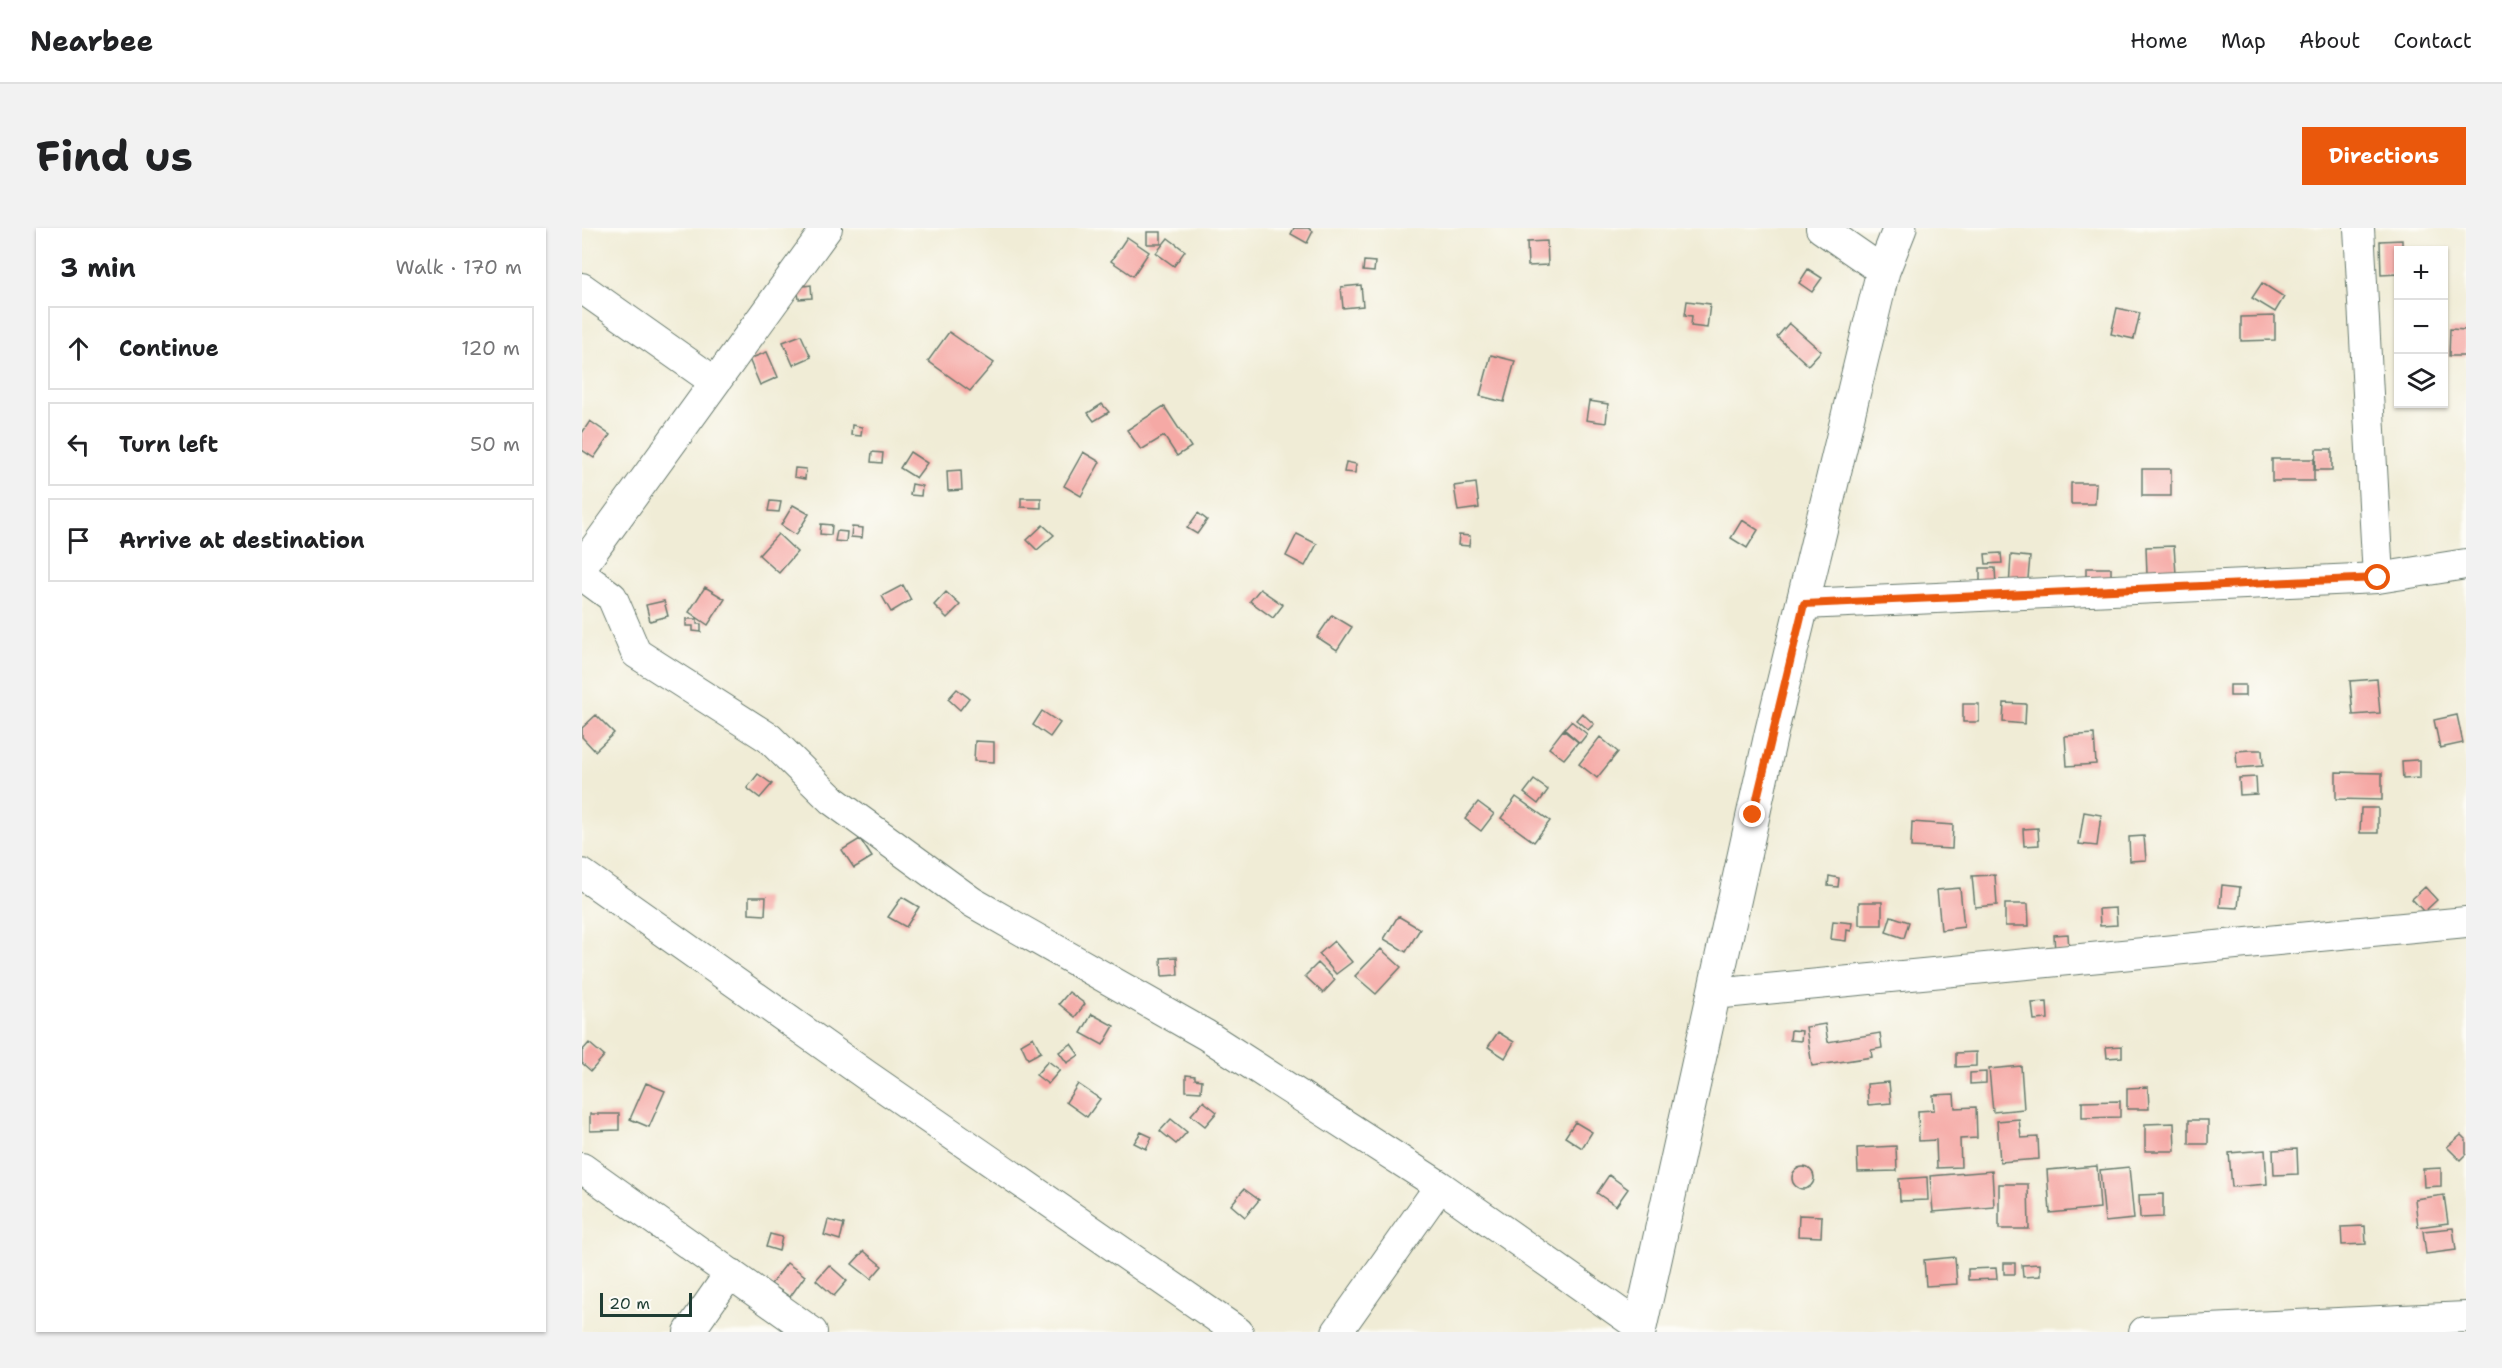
<!DOCTYPE html>
<meta charset="utf-8">
<style>
:root{--surface:#fff;--page:#f2f2f2;--text:#202124;--muted:#757577;--line:#e0e0e0;--accent:#ea580c}
body{margin:0;font-family:"Shantell Sans",sans-serif;background:var(--page);color:var(--text)}
.controls{position:absolute;right:18px;top:18px;display:grid;overflow:hidden;border-radius:0px;box-shadow:0 2px 4px #0004}
.controls button{width:54px;height:54px;display:grid;place-items:center;padding:0;border:0;border-bottom:2px solid var(--line);background:var(--surface);color:var(--text);font:30px sans-serif}
.scale{position:absolute;left:18px;bottom:15px;width:92px;box-sizing:border-box;padding-left:6px;border:3px solid #1f3d34;border-top:0;font-size:16px;line-height:21px;white-space:nowrap;color:#1f3d34;-webkit-text-stroke:4px #fdfcf7;paint-order:stroke}
.stop{position:absolute;width:18px;height:18px;margin:-14px;border:4px solid #ea580c;border-radius:50%;background:#fff}
.stop.end{background:#ea580c;border-color:#fff;box-shadow:0 2px 6px #0008}
.list{margin:0;padding:0;list-style:none}
h2{display:flex;justify-content:space-between;align-items:center;height:78px;margin:0;padding:0 24px;font-size:26px}
h2 small{font-size:20px;font-weight:400;color:var(--muted)}
.list li{display:grid;grid-template-columns:39px 1fr auto;gap:18px;align-items:center;box-sizing:border-box;height:84px;margin:0 12px 12px;padding:0 12px;border:2px solid var(--line);border-radius:0px}
.list b{display:block;font-size:22px;white-space:nowrap}
.list em{font-size:20px;font-style:normal;color:var(--muted)}
.icon{flex:none;width:33px;height:33px;fill:none;stroke:currentColor;stroke-width:2;stroke-linecap:round;stroke-linejoin:round}
.map{position:relative;flex:none;width:1884px;height:1104px;overflow:hidden;border-radius:0px}
header{display:flex;align-items:center;gap:36px;box-sizing:border-box;height:84px;padding:0 30px;background:var(--surface);border-bottom:2px solid var(--line)}
header strong{font-size:28px}
nav{display:flex;gap:33px;margin-inline-start:auto;font-size:21px}
.intro{display:flex;align-items:center;justify-content:space-between;box-sizing:border-box;height:144px;padding:0 36px}
h1{margin:0;font-size:42px}
.button{padding:15px 27px;border-radius:0px;background:var(--accent);color:#fff;font-size:21px;font-weight:700}
main{display:flex;gap:36px;padding:0 36px}
aside{flex:1;background:var(--surface);border-radius:0px;box-shadow:0 2px 4px #0004}
.map>svg:first-child{display:block}
.building{fill:#f5a9a5}
.lines{fill:none;stroke-linecap:round;stroke-linejoin:round}
.street-casing{stroke:#687a6d;stroke-width:32}
.secondary-casing{stroke:#687a6d;stroke-width:35}
.street{stroke:#fff;stroke-width:30}
.secondary{stroke:#fff;stroke-width:33}
.route{stroke:#ea580c;stroke-width:8}
</style>
<header>
<strong>Nearbee</strong>
<nav><a>Home</a><a>Map</a><a>About</a><a>Contact</a></nav>
</header>
<div class="intro"><h1>Find us</h1><a class="button">Directions</a></div>
<main>
<aside>
<h2>3 min<small>Walk · 170 m</small></h2>
<ul class="list">
<li><svg class="icon" aria-label="ahead" viewBox="0 0 24 24"><path d="M12 20V5M6 11l6-6 6 6"/></svg><div><b>Continue</b></div><em>120 m</em></li>
<li><svg class="icon" aria-label="left" viewBox="0 0 24 24"><path d="M17 20v-9H6M10 6l-5 5 5 5"/></svg><div><b>Turn left</b></div><em>50 m</em></li>
<li><svg class="icon" aria-label="arrive" viewBox="0 0 24 24"><path d="M6 21V4h12l-3 4 3 4H6"/></svg><div><b>Arrive at destination</b></div></li>
</ul>
</aside>
<div class="map">
<svg width="1884" height="1104" viewBox="0 0 1884 1104">
<rect width="100%" height="100%" fill="#fdfcf7"/>
<filter id="ink" filterUnits="userSpaceOnUse"><feTurbulence type="fractalNoise" baseFrequency=".0167" numOctaves="2"/><feDisplacementMap in="SourceGraphic" scale="12" xChannelSelector="R" yChannelSelector="G"/><feConvolveMatrix kernelMatrix="1 2 1 2 8 2 1 2 1" color-interpolation-filters="sRGB"/></filter>
<filter id="wash" filterUnits="userSpaceOnUse"><feTurbulence type="fractalNoise" baseFrequency=".008" numOctaves="4" result="noise"/><feDisplacementMap in="SourceGraphic" scale="24" xChannelSelector="R" yChannelSelector="G"/><feGaussianBlur stdDeviation="1.35" result="paint"/><feColorMatrix in="noise" values="0 0 0 0 0 0 0 0 0 0 0 0 0 0 0 0 0 1.4 0 .05"/><feComposite in="paint" operator="in"/></filter>
<g filter="url(#wash)">
<rect width="100%" height="100%" fill="#f0ecd6"/>
<g id="blocks">
<path class="building" d="M 712,0 L 726,0 L 731,3 L 725,15 L 709,6 Z
M 565,4 L 579,4 L 579,16 L 565,16 Z
M 545,9 L 567,24 L 551,48 L 529,33 Z
M 586,10 L 603,23 L 592,38 L 574,25 Z
M 1820,12 L 1820,22 L 1816,22 L 1816,46 L 1799,47 L 1798,13 Z
M 965,13 L 966,37 L 946,38 L 945,14 Z
M 782,33 L 793,34 L 792,44 L 781,43 Z
M 1226,41 L 1240,50 L 1230,64 L 1217,55 Z
M 1680,55 L 1702,69 L 1693,84 L 1670,70 Z
M 229,57 L 230,70 L 217,71 L 215,59 Z
M 779,57 L 781,78 L 761,80 L 759,59 Z
M 1105,73 L 1128,76 L 1125,100 L 1109,98 L 1110,88 L 1103,87 Z
M 1535,80 L 1558,85 L 1552,111 L 1529,106 Z
M 1693,88 L 1693,112 L 1659,113 L 1659,89 Z
M 1207,95 L 1239,123 L 1226,137 L 1195,109 Z
M 1868,101 L 1884,102 L 1884,128 L 1867,128 Z
M 367,104 L 412,135 L 388,163 L 346,133 Z
M 219,107 L 229,129 L 211,137 L 201,114 Z
M 185,124 L 196,149 L 178,157 L 167,131 Z
M 909,127 L 933,133 L 922,174 L 898,168 Z
M 1007,173 L 1026,176 L 1024,195 L 1004,192 Z
M 520,176 L 527,184 L 512,193 L 506,185 Z
M 582,178 L 609,219 L 595,228 L 582,208 L 559,222 L 545,202 Z
M 8,193 L 28,207 L 12,230 L 0,222 L 0,205 Z
M 270,197 L 280,199 L 279,208 L 269,207 Z
M 1734,221 L 1750,221 L 1750,242 L 1733,242 Z
M 290,224 L 301,225 L 300,235 L 289,234 Z
M 328,224 L 345,235 L 334,250 L 318,240 Z
M 501,224 L 518,234 L 499,268 L 482,258 Z
M 1690,231 L 1732,231 L 1732,253 L 1690,253 Z
M 764,234 L 774,236 L 773,245 L 762,244 Z
M 213,240 L 224,241 L 223,251 L 212,249 Z
M 1560,241 L 1589,241 L 1589,268 L 1560,268 Z
M 379,242 L 380,262 L 366,263 L 365,243 Z
M 894,255 L 897,280 L 876,283 L 872,258 Z
M 1489,255 L 1514,255 L 1513,276 L 1489,276 Z
M 330,256 L 340,258 L 339,268 L 328,267 Z
M 439,270 L 459,270 L 459,280 L 439,279 Z
M 188,273 L 199,274 L 197,284 L 186,283 Z
M 211,277 L 227,286 L 214,307 L 199,297 Z
M 616,285 L 625,292 L 615,306 L 605,300 Z
M 1160,292 L 1176,302 L 1165,320 L 1149,310 Z
M 239,296 L 250,297 L 249,307 L 238,306 Z
M 461,297 L 472,307 L 455,322 L 445,312 Z
M 270,299 L 281,300 L 280,310 L 269,309 Z
M 255,303 L 265,304 L 264,314 L 253,313 Z
M 196,306 L 215,324 L 197,345 L 177,327 Z
M 715,306 L 735,316 L 723,338 L 704,328 Z
M 877,307 L 888,308 L 887,318 L 876,317 Z
M 1592,318 L 1594,346 L 1565,347 L 1564,319 Z
M 1419,325 L 1420,335 L 1404,336 L 1403,326 Z
M 1429,327 L 1448,329 L 1445,361 L 1427,360 Z
M 1398,340 L 1413,340 L 1414,357 L 1398,357 Z
M 1504,340 L 1529,340 L 1529,360 L 1504,359 Z
M 321,357 L 329,372 L 309,384 L 300,368 Z
M 123,359 L 143,371 L 126,397 L 107,384 Z
M 678,361 L 701,377 L 691,390 L 668,373 Z
M 364,364 L 378,377 L 365,390 L 352,377 Z
M 82,373 L 86,388 L 68,393 L 64,377 Z
M 750,387 L 770,399 L 755,422 L 735,409 Z
M 104,391 L 115,391 L 115,396 L 119,396 L 119,404 L 111,403 L 111,398 L 104,398 Z
M 1795,451 L 1798,485 L 1771,487 L 1768,453 Z
M 1648,457 L 1663,457 L 1663,468 L 1648,468 Z
M 375,461 L 387,470 L 378,482 L 366,471 Z
M 1422,475 L 1444,476 L 1443,496 L 1421,494 Z
M 1381,476 L 1397,476 L 1397,494 L 1381,494 Z
M 460,483 L 478,495 L 468,509 L 451,497 Z
M 1000,485 L 1012,496 L 1006,502 L 994,492 Z
M 14,487 L 32,505 L 13,523 L 0,509 L 0,500 Z
M 1875,487 L 1881,515 L 1858,520 L 1852,492 Z
M 989,493 L 1005,506 L 998,515 L 982,501 Z
M 981,502 L 996,514 L 982,531 L 967,520 Z
M 1512,506 L 1514,536 L 1485,538 L 1483,508 Z
M 1018,509 L 1036,524 L 1015,550 L 997,536 Z
M 393,513 L 412,514 L 412,534 L 392,533 Z
M 1669,522 L 1680,522 L 1681,538 L 1655,540 L 1654,523 Z
M 1834,532 L 1838,532 L 1838,550 L 1821,551 L 1820,533 Z
M 1754,544 L 1800,545 L 1800,572 L 1754,571 Z
M 176,546 L 190,556 L 178,570 L 165,560 Z
M 1674,549 L 1675,566 L 1658,567 L 1657,550 Z
M 952,552 L 966,562 L 956,576 L 942,565 Z
M 934,569 L 968,593 L 952,614 L 919,590 Z
M 896,574 L 912,586 L 899,603 L 883,591 Z
M 1779,580 L 1796,580 L 1796,605 L 1778,605 Z
M 1502,584 L 1519,587 L 1515,618 L 1497,616 Z
M 1330,594 L 1371,597 L 1370,621 L 1329,619 Z
M 1456,600 L 1457,617 L 1442,618 L 1441,601 Z
M 1562,608 L 1564,632 L 1548,633 L 1547,609 Z
M 278,611 L 290,629 L 272,640 L 260,622 Z
M 1413,647 L 1415,677 L 1393,679 L 1390,648 Z
M 1247,648 L 1257,650 L 1256,659 L 1246,658 Z
M 1640,657 L 1658,659 L 1656,680 L 1638,679 Z
M 1843,659 L 1855,672 L 1842,684 L 1830,671 Z
M 1378,660 L 1382,699 L 1359,702 L 1355,662 Z
M 167,669 L 184,669 L 183,687 L 167,686 Z
M 320,669 L 337,679 L 324,699 L 306,689 Z
M 1277,674 L 1300,674 L 1300,697 L 1277,697 Z
M 1423,676 L 1446,676 L 1447,698 L 1423,698 Z
M 1534,680 L 1535,697 L 1518,698 L 1517,681 Z
M 816,688 L 838,701 L 824,724 L 802,711 Z
M 1309,688 L 1327,694 L 1322,710 L 1304,704 Z
M 1251,693 L 1270,695 L 1269,703 L 1265,702 L 1264,713 L 1249,711 Z
M 1486,706 L 1487,723 L 1473,724 L 1472,707 Z
M 752,713 L 770,734 L 754,746 L 737,726 Z
M 799,721 L 819,739 L 794,766 L 773,748 Z
M 595,729 L 596,747 L 580,748 L 579,730 Z
M 736,735 L 753,752 L 741,765 L 723,748 Z
M 487,764 L 503,776 L 493,789 L 477,776 Z
M 1465,774 L 1466,791 L 1452,792 L 1450,775 Z
M 510,786 L 532,798 L 521,817 L 499,805 Z
M 1243,796 L 1246,814 L 1298,805 L 1300,820 L 1289,822 L 1290,829 L 1230,838 L 1224,799 Z
M 1209,802 L 1220,803 L 1219,813 L 1208,812 Z
M 916,804 L 932,814 L 923,830 L 906,819 Z
M 451,809 L 459,824 L 446,831 L 439,816 Z
M 7,815 L 22,828 L 9,843 L 0,835 L 0,823 Z
M 489,816 L 497,827 L 485,835 L 477,824 Z
M 1540,818 L 1540,829 L 1525,830 L 1524,819 Z
M 1394,824 L 1394,838 L 1374,839 L 1374,825 Z
M 466,833 L 478,842 L 466,856 L 454,847 Z
M 1439,838 L 1442,881 L 1411,884 L 1407,841 Z
M 1404,844 L 1404,855 L 1388,856 L 1388,845 Z
M 604,847 L 613,848 L 613,851 L 620,852 L 619,864 L 604,863 Z
M 1307,854 L 1309,875 L 1286,877 L 1285,856 Z
M 64,855 L 83,863 L 67,899 L 48,891 Z
M 496,856 L 518,871 L 505,889 L 484,874 Z
M 1566,859 L 1567,881 L 1545,881 L 1545,860 Z
M 1372,866 L 1373,880 L 1394,879 L 1395,910 L 1378,911 L 1379,939 L 1355,940 L 1354,912 L 1337,913 L 1336,883 L 1352,882 L 1351,867 Z
M 621,873 L 635,884 L 623,898 L 609,887 Z
M 1538,873 L 1538,889 L 1500,890 L 1500,874 Z
M 8,886 L 37,886 L 37,902 L 8,903 Z
M 589,891 L 605,904 L 594,916 L 578,903 Z
M 1437,891 L 1439,910 L 1456,909 L 1457,931 L 1418,934 L 1415,893 Z
M 1607,892 L 1626,892 L 1626,916 L 1607,916 Z
M 993,894 L 1010,904 L 1000,920 L 983,909 Z
M 1592,895 L 1593,923 L 1563,923 L 1563,896 Z
M 559,904 L 570,909 L 564,921 L 552,915 Z
M 1879,907 L 1884,912 L 1884,926 L 1878,932 L 1865,919 Z
M 1314,918 L 1315,943 L 1276,944 L 1275,920 Z
M 1715,921 L 1716,946 L 1692,947 L 1691,922 Z
M 1683,922 L 1685,956 L 1650,959 L 1647,925 Z
M 1515,938 L 1518,980 L 1468,985 L 1465,942 Z
M1210 950a11 11 0 1 1 22 0a11 11 0 1 1-22 0Z
M 1547,939 L 1552,991 L 1523,994 L 1518,942 Z
M 1859,940 L 1859,958 L 1842,959 L 1841,941 Z
M 1410,943 L 1412,979 L 1351,984 L 1348,948 Z
M 1027,947 L 1046,961 L 1034,978 L 1015,965 Z
M 1345,949 L 1346,972 L 1318,973 L 1317,951 Z
M 1417,956 L 1446,956 L 1447,1001 L 1417,1001 Z
M 662,961 L 677,972 L 663,989 L 649,977 Z
M 1581,966 L 1581,989 L 1558,990 L 1557,967 Z
M 1862,967 L 1866,995 L 1836,999 L 1833,971 Z
M 1217,987 L 1240,988 L 1239,1009 L 1216,1008 Z
M 246,992 L 262,996 L 258,1012 L 242,1007 Z
M 1783,998 L 1784,1016 L 1760,1017 L 1759,999 Z
M 1871,1000 L 1874,1022 L 1844,1026 L 1841,1003 Z
M 188,1006 L 200,1009 L 197,1023 L 184,1019 Z
M 282,1023 L 300,1038 L 289,1051 L 270,1036 Z
M 1373,1029 L 1375,1056 L 1344,1058 L 1342,1032 Z
M 205,1035 L 223,1048 L 208,1069 L 189,1056 Z
M 1422,1035 L 1433,1035 L 1433,1046 L 1422,1046 Z
M 1458,1036 L 1458,1048 L 1441,1049 L 1440,1037 Z
M 247,1037 L 265,1053 L 252,1068 L 234,1052 Z
M 1414,1040 L 1415,1051 L 1386,1052 L 1386,1041 Z"/>
</g>
</g>
<g filter="url(#ink)">
<use href="#blocks" fill-opacity="0" stroke="#687a6d" stroke-width="1.5"/>
<g class="lines">
<g class="street-casing">
<path id="street" d="M 1239,0 L 1301,43
M 1777,0 L 1796,350
M 0,60 L 133,154
M 0,338 L 245,0
M 0,347 L 30,369 L 54,425 L 187,510 L 250,572 L 390,674 L 624,807 L 858,958 L 1058,1099
M 1222,376 L 1796,350 L 1884,336
M 0,646 L 284,847 L 656,1104
M 1132,766 L 1884,694
M 0,940 L 230,1104
M 107,1104 L 148,1045
M 755,1104 L 858,958
M 1562,1104 L 1884,1089"/>
</g>
<g class="secondary-casing">
<path id="secondary" d="M 1057,1104 L 1189,506 L 1301,43 L 1318,0"/>
</g>
<use href="#street" class="street"/>
<use href="#secondary" class="secondary"/>
</g>
</g>
<g class="lines" filter="url(#ink)">
<path class="route" d="M 1171,587 L 1222,376 L 1796,350"/>
</g>
</svg>
<div class="controls">
<button>+</button>
<button>−</button>
<button><svg class="icon" aria-label="layers" viewBox="0 0 24 24"><path d="M12 4l9 5-9 5-9-5zM3 14l9 5 9-5"/></svg></button>
</div>
<div class="scale">20 m</div>
<div class="stop" style="left:1796px;top:350px"></div>
<div class="stop end" style="left:1171px;top:587px"></div>
</div>
</main>
